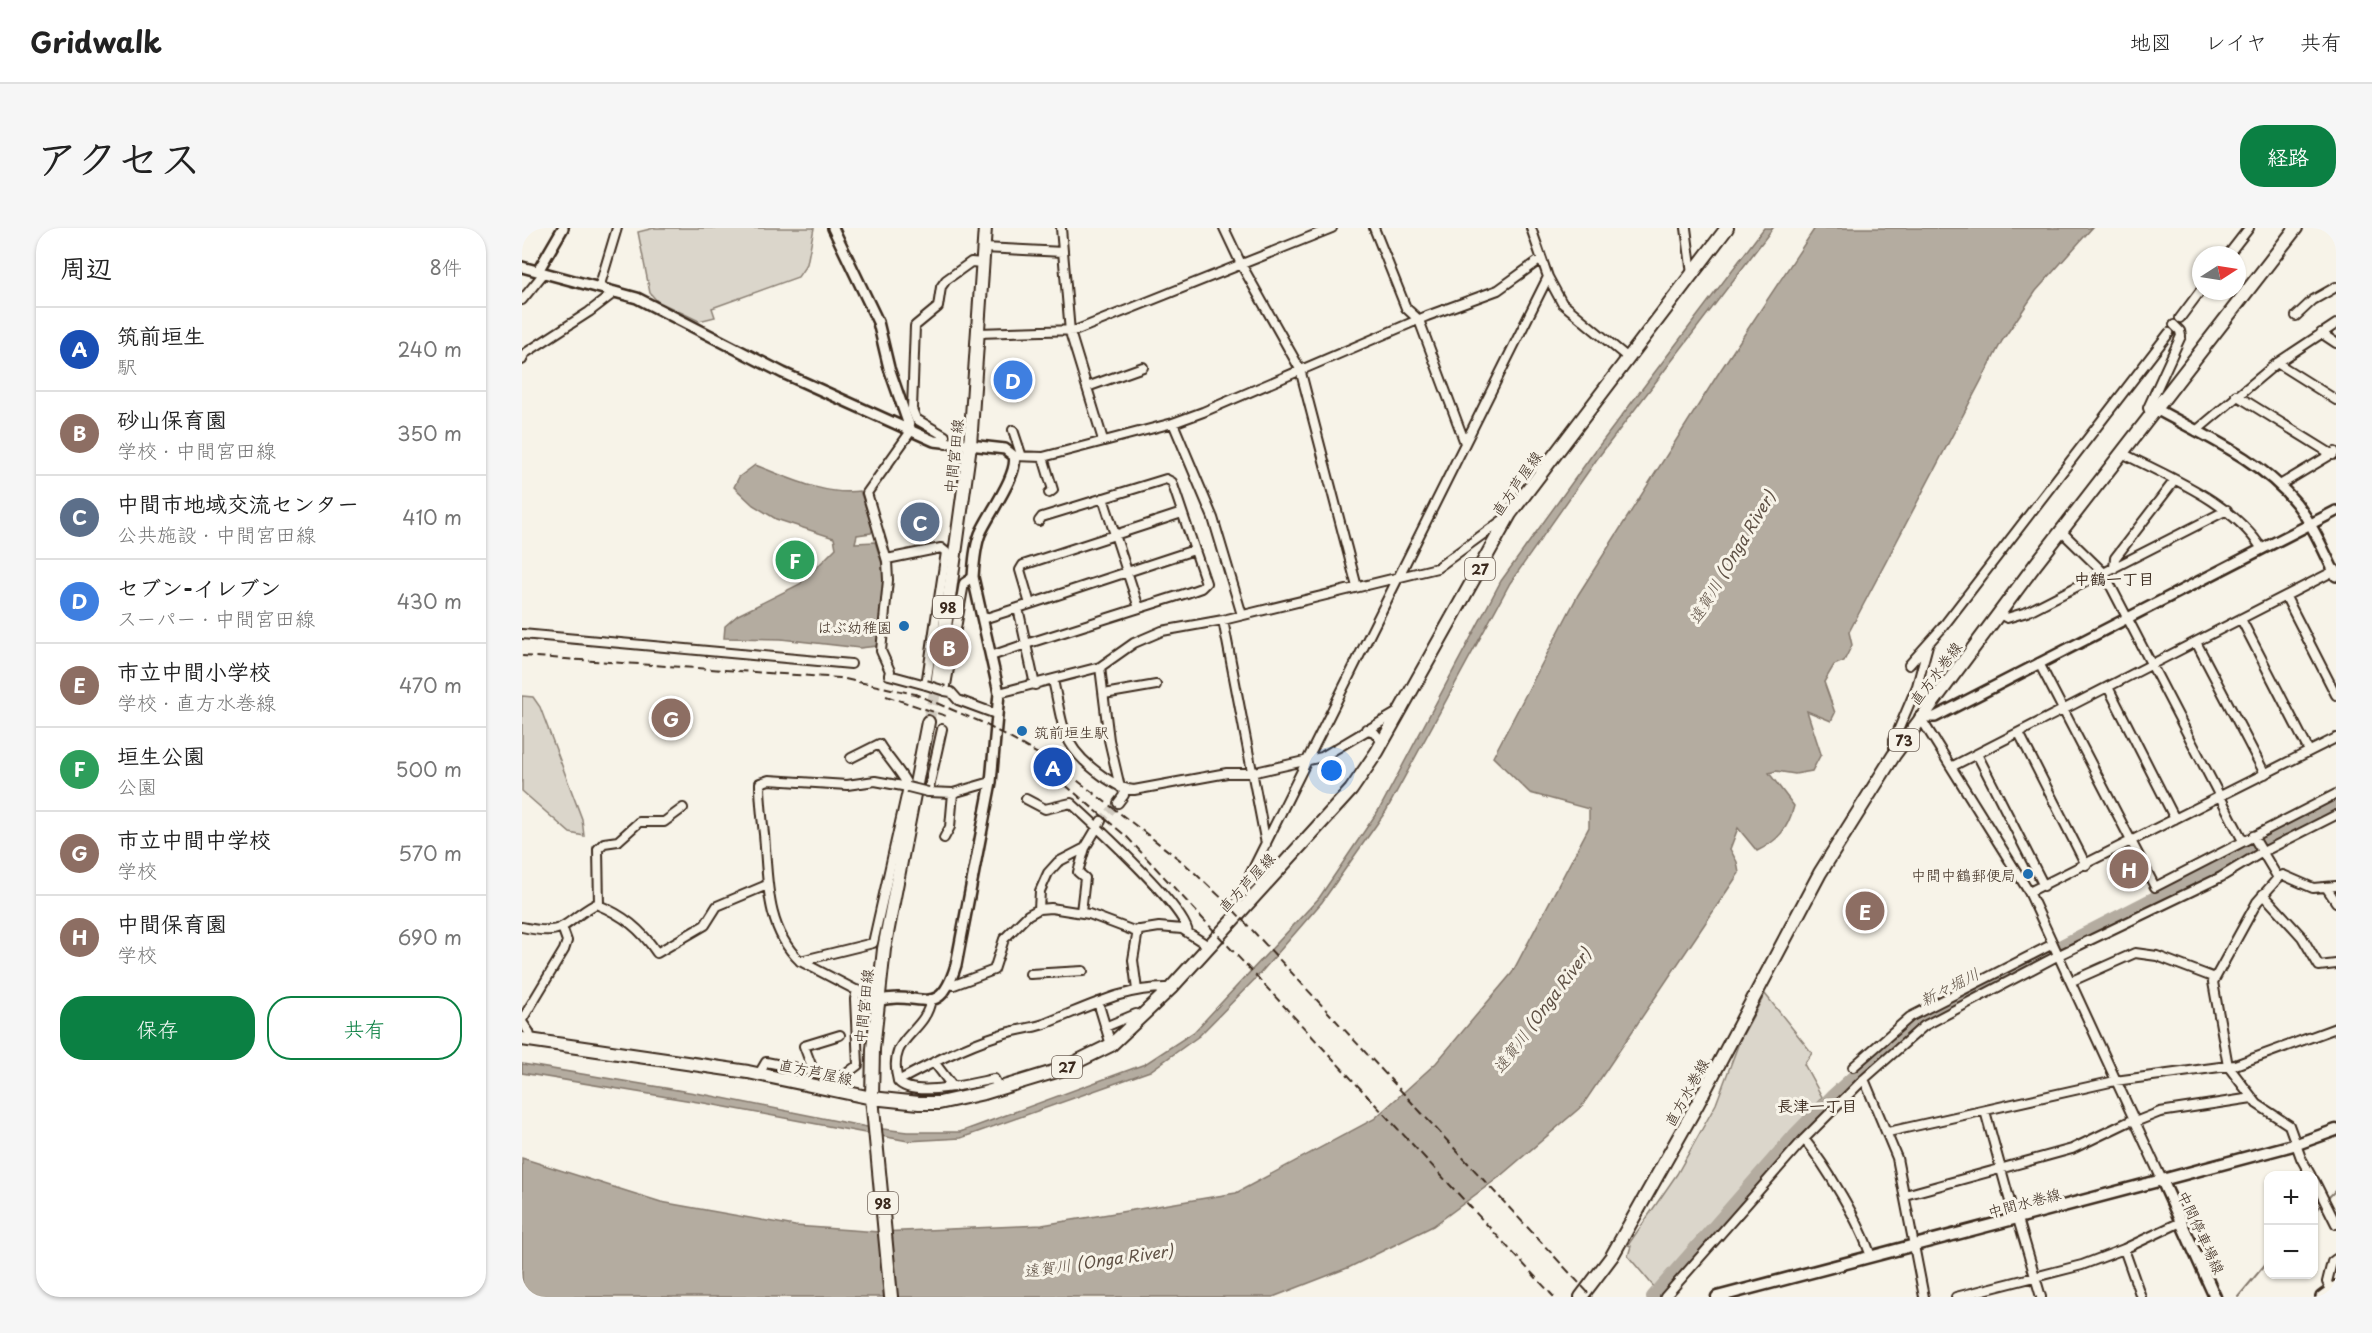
<!DOCTYPE html>
<html lang="ja">
<meta charset="utf-8">
<style>
:root{--surface:#fff;--page:#f6f6f6;--text:#222;--muted:#767676;--line:#e0e0e0;--accent:#0b8043}
body{margin:0;font-family:"Playpen Sans","Klee One",sans-serif;background:var(--page);color:var(--text)}
.controls{position:absolute;right:18px;bottom:18px;display:grid;overflow:hidden;border-radius:12px;box-shadow:0 2px 4px #0004}
.controls button{width:54px;height:54px;display:grid;place-items:center;padding:0;border:0;border-bottom:2px solid var(--line);background:var(--surface);color:var(--text);font:30px sans-serif}
.compass{position:absolute;left:1670px;top:18px;width:54px;height:54px;border-radius:50%;background:var(--surface);box-shadow:0 2px 4px #0004;rotate:78deg}
.you{position:absolute;left:810px;top:543px;width:21px;height:21px;margin:-15px;border:4px solid #fff;border-radius:50%;background:#1a73e8;box-shadow:0 0 0 9px #1a73e833}
.badge{display:grid;place-items:center;width:39px;height:39px;border-radius:50%;background:var(--accent);color:#fff;font-size:20px;font-weight:700}
.pin{position:absolute;translate:-50% -50%;border:3px solid #fff;box-shadow:0 2px 6px #0006}
.list{margin:0;padding:0;list-style:none}
h2{display:flex;justify-content:space-between;align-items:center;height:78px;margin:0;padding:0 24px;font-size:26px}
h2 small{font-size:20px;font-weight:400;color:var(--muted)}
.list li{display:grid;grid-template-columns:39px 1fr auto;gap:18px;align-items:center;box-sizing:border-box;height:84px;padding:0 24px;border-top:2px solid var(--line)}
.list b{display:block;font-size:22px;white-space:nowrap}
.list p{margin:0;font-size:20px;white-space:nowrap;color:var(--muted)}
.list em{font-size:20px;font-style:normal;color:var(--muted)}
.actions{display:flex;gap:12px;padding:18px 24px}
.actions a{flex:1;padding:14px 0;border:2px solid var(--accent);border-radius:24px;text-align:center;font-size:21px;color:var(--accent)}
.actions .main{background:var(--accent);color:#fff}
.map{position:relative;flex:none;width:1814px;height:1069px;overflow:hidden;border-radius:24px}
header{display:flex;align-items:center;gap:36px;box-sizing:border-box;height:84px;padding:0 30px;background:var(--surface);border-bottom:2px solid var(--line)}
header strong{font-size:28px}
nav{display:flex;gap:33px;margin-inline-start:auto;font-size:21px}
.intro{display:flex;align-items:center;justify-content:space-between;box-sizing:border-box;height:144px;padding:0 36px}
h1{margin:0;font-size:42px}
.button{padding:15px 27px;border-radius:24px;background:var(--accent);color:#fff;font-size:21px;font-weight:700}
main{display:flex;gap:36px;padding:0 36px}
aside{flex:1;background:var(--surface);border-radius:24px;box-shadow:0 2px 4px #0004}
.map>svg:first-child{display:block}
.green{fill:#dbd6cb;stroke:#8b8074;stroke-width:1.5}
.water{fill:#b4aca0;stroke:#84786c;stroke-width:1.5}
.lines{fill:none;stroke-linecap:round;stroke-linejoin:round}
.stream{stroke:#84786c;stroke-width:2}
.river{stroke:#b4aca0;stroke-width:14}
.minor-tunnel{stroke:#d1cbc0;stroke-width:8;stroke-dasharray:8 4;stroke-linecap:butt}
.primary-tunnel{stroke:#d1cbc0;stroke-width:12;stroke-dasharray:12 6;stroke-linecap:butt}
.minor-casing{stroke:#3b2a1e;stroke-width:12}
.tertiary-casing{stroke:#3b2a1e;stroke-width:14}
.secondary-casing{stroke:#3b2a1e;stroke-width:15}
.primary-casing{stroke:#3b2a1e;stroke-width:16}
.minor{stroke:#f7f3e8;stroke-width:8}
.tertiary{stroke:#f7f3e8;stroke-width:9}
.secondary{stroke:#f7f3e8;stroke-width:10}
.primary{stroke:#f7f3e8;stroke-width:12}
.rail{stroke:#3b2a1e;stroke-width:2;stroke-dasharray:9 4.5;stroke-linecap:butt}
.minor-bridge-casing{stroke:#3b2a1e;stroke-width:12;stroke-linecap:butt}
.minor-bridge{stroke:#f7f3e8;stroke-width:8}
.poi-dot{fill:#1f6fb2;stroke:#f7f3e8;stroke-width:2}
.labels{text-anchor:middle;dominant-baseline:central;stroke-width:6;stroke-linejoin:round;paint-order:stroke}
.shield{fill:#f7f3e8;stroke:#73665b;stroke-width:1.5}
.shield-label{font-size:14px;font-weight:bold;fill:#3b2a1e}
.street-label{font-size:15px;fill:#3b2a1e;stroke:#f7f3e8}
.poi-label{font-size:15px;fill:#3b2a1e;stroke:#f7f3e8;text-anchor:end}
.water-label{font-size:16px;font-style:italic;fill:#5f5145;stroke:#f7f3e8}
.neighbourhood-label{font-size:16px;font-weight:bold;fill:#3b2a1e;stroke:#f7f3e8}
</style>
<header>
<strong>Gridwalk</strong>
<nav><a>地図</a><a>レイヤ</a><a>共有</a></nav>
</header>
<div class="intro"><h1>アクセス</h1><a class="button">経路</a></div>
<main>
<aside>
<h2>周辺<small>8件</small></h2>
<ul class="list">
<li><span class="badge" style="background:#1a4fb4">A</span><div><b>筑前垣生</b><p>駅</p></div><em>240 m</em></li>
<li><span class="badge" style="background:#8d6e63">B</span><div><b>砂山保育園</b><p>学校 · 中間宮田線</p></div><em>350 m</em></li>
<li><span class="badge" style="background:#5c6f8a">C</span><div><b>中間市地域交流センター</b><p>公共施設 · 中間宮田線</p></div><em>410 m</em></li>
<li><span class="badge" style="background:#3f7fe0">D</span><div><b>セブン-イレブン</b><p>スーパー · 中間宮田線</p></div><em>430 m</em></li>
<li><span class="badge" style="background:#8d6e63">E</span><div><b>市立中間小学校</b><p>学校 · 直方水巻線</p></div><em>470 m</em></li>
<li><span class="badge" style="background:#2e9e5b">F</span><div><b>垣生公園</b><p>公園</p></div><em>500 m</em></li>
<li><span class="badge" style="background:#8d6e63">G</span><div><b>市立中間中学校</b><p>学校</p></div><em>570 m</em></li>
<li><span class="badge" style="background:#8d6e63">H</span><div><b>中間保育園</b><p>学校</p></div><em>690 m</em></li>
</ul>
<div class="actions"><a class="main">保存</a><a>共有</a></div>
</aside>
<div class="map">
<svg width="1814" height="1069" viewBox="0 0 1814 1069">
<rect width="100%" height="100%" fill="#f7f3e8"/>
<filter id="ink" filterUnits="userSpaceOnUse"><feTurbulence type="fractalNoise" baseFrequency=".0167" numOctaves="2"/><feDisplacementMap in="SourceGraphic" scale="12" xChannelSelector="R" yChannelSelector="G"/><feConvolveMatrix kernelMatrix="1 2 1 2 8 2 1 2 1" color-interpolation-filters="sRGB"/></filter>
<g filter="url(#ink)">
<path class="green" d="M 132,0 L 292,0 L 285,36 L 276,49 L 190,80 L 193,89 L 177,93 L 135,73 L 128,65 L 116,4 Z
M 0,468 L 11,469 L 18,479 L 60,591 L 62,608 L 48,605 L 0,563 Z
M 1243,766 L 1290,825 L 1282,836 L 1300,869 L 1224,963 L 1133,1060 L 1106,1028 L 1109,1018 L 1106,1017 L 1155,946 L 1194,876 L 1218,812 Z"/>
<path class="water" d="M 1242,0 L 1251,0 L 1075,231 L 988,355 L 864,583 L 800,674 L 735,749 L 677,808 L 628,843 L 439,910 L 386,913 L 182,875 L 0,845 L 0,836 L 185,867 L 345,899 L 385,904 L 438,904 L 623,836 L 672,804 L 797,670 L 858,580 L 979,353 L 1070,227 Z
M 1293,0 L 1570,0 L 1514,63 L 1480,113 L 1327,404 L 1330,417 L 1322,433 L 1312,437 L 1302,454 L 1313,485 L 1309,493 L 1285,483 L 1299,526 L 1290,543 L 1273,546 L 1254,543 L 1247,545 L 1272,578 C 1266,601 1256,613 1235,623 L 1216,600 L 1208,621 L 1215,634 L 1217,645 L 1060,878 L 976,950 L 911,998 L 828,1039 L 751,1069 L 0,1069 L 0,930 L 139,974 L 273,998 L 357,1004 L 520,997 L 714,965 L 852,891 L 914,835 L 990,745 L 1067,599 L 1067,581 L 1008,565 L 971,529 L 1056,367 L 1198,143 Z
M 233,237 C 265,249 302,268 338,263 L 351,301 L 349,305 L 335,307 L 333,315 L 353,314 L 362,342 L 363,362 L 360,366 L 355,418 L 338,420 L 259,411 L 202,410 L 203,398 L 216,387 L 278,356 L 314,320 L 312,310 L 254,291 L 231,277 L 212,259 L 217,249 Z"/>
<g class="lines">
<path class="stream" d="M 1005,0 L 1015,30
M 1017,35 L 1022,50
M 883,346 L 1022,66
M 792,528 L 881,351
M 720,674 L 789,534
M 1805,971 L 1814,962
M 1792,985 L 1801,975
M 1716,1069 L 1746,1033"/>
<path class="river" d="M 1131,1069 L 1272,908 L 1311,868 L 1392,794 L 1814,577"/>
<path class="minor-tunnel" d="M 579,593 L 596,575"/>
<path class="primary-tunnel" d="M 406,494 L 415,457"/>
<g class="minor-casing">
<path id="minor" d="M 539,0 L 548,104 L 581,212
M 702,0 L 719,36 L 778,141 L 835,359
M 852,0 L 884,80 L 897,92 L 943,215
M 1009,0 L 1026,49 L 1040,75 L 1106,130
M 1164,0 L 1170,46
M 461,20 L 541,24
M 1706,27 L 1727,0
M 77,60 L 95,0
M 0,72 L 22,45
M 1774,88 L 1791,72 L 1814,59
M 1658,90 L 1679,62
M 456,105 L 555,102 L 810,0
M 1799,105 L 1814,115
M 0,132 L 2,126 L 67,84 L 93,64
M 1755,135 L 1814,172
M 565,159 L 621,139
M 1714,167 L 1811,227
M 1629,188 L 1626,180 L 1659,108 L 1658,103 L 1652,97
M 651,195 L 691,290 L 720,387
M 491,202 L 499,226
M 1674,203 L 1755,135 L 1814,96
M 424,216 L 423,208 L 394,191 L 390,181 L 393,98 L 416,79 L 419,59 L 424,52 L 449,34 L 460,35
M 1600,225 C 1650,251 1709,273 1740,321
M 492,228 L 521,229 L 651,195 L 681,184 L 905,88 L 976,62 L 1019,31
M 521,229 L 531,262 L 527,265
M 1758,257 L 1813,224
M 581,270 L 617,380
M 517,293 L 520,289 L 644,251 L 650,254 L 684,355 L 679,360 L 665,365 L 504,416 L 496,380 L 672,322
M 1539,303 L 1582,345 L 1721,613
M 365,331 L 419,320 L 424,324 L 404,457 L 367,447 L 368,443 L 359,423 L 366,352 L 365,333 L 345,265 L 389,203
M 1592,340 L 1593,330 L 1653,252
M 451,349 L 442,355 L 423,463 L 429,464 L 436,472 L 474,486
M 1764,369 L 1814,467
M 508,376 L 498,342 L 501,337 L 660,285
M 1476,385 L 1485,390 L 1505,384 L 1705,282
M 461,391 L 496,380
M 1719,391 L 1787,523
M 701,392 L 744,616
M 0,406 L 329,436
M 1674,414 L 1743,546
M 469,428 L 504,416 L 513,457
M 1517,435 L 1633,659 L 1814,566
M 1387,437 L 1420,400 L 1647,105
M 578,439 L 587,512 L 598,559
M 531,452 C 542,501 539,519 582,549 C 593,556 600,561 612,562 L 705,545 L 729,545 L 800,529 L 876,484
M 1586,459 L 1653,591
M 477,465 L 578,439 L 612,415 L 640,403 L 701,392 L 915,340 L 986,288
M 582,466 L 634,457
M 1398,489 L 1507,664 L 1640,952
M 420,501 L 406,564 L 431,565 L 469,554
M 844,501 L 852,504 L 861,515
M 1497,505 L 1564,637
M 1372,525 L 1372,512 L 1395,458 L 1406,417
M 1455,526 L 1522,658
M 1429,539 L 1814,342
M 504,571 L 523,581 L 549,575 C 572,596 664,680 666,705
M 596,575 L 602,567 L 601,561
M 1731,608 L 1756,650
M 422,610 L 428,599 L 431,565
M 1804,659 L 1814,674
M 1507,664 L 1814,510
M 1741,666 L 1780,709 L 1797,738 L 1814,736
M 77,677 L 76,621 L 82,615 L 96,613 L 117,594 L 142,594 L 161,580
M 517,681 L 518,663 L 526,645 L 536,634 L 563,620 L 579,593
M 717,683 L 714,675 L 1026,49
M 559,684 L 563,650 L 556,644 L 563,620
M 0,699 C 46,709 39,695 74,676 C 101,687 119,701 135,725 L 183,697 L 195,678 L 245,657
M 278,733 L 351,715 L 386,559 C 384,550 364,528 357,516 L 329,530
M 508,746 L 561,743
M 1550,753 L 1613,725 L 1635,728 L 1693,750
M 428,756 L 432,757 L 472,742 L 482,711 L 506,687 L 517,681 L 529,680 L 567,686 L 612,703 L 637,699 L 660,701 L 685,717
M 615,762 L 611,732 L 616,702
M 409,771 C 403,808 364,807 376,853 C 390,871 451,855 472,851 L 477,860
M 355,773 L 278,733 C 243,700 246,650 242,606 C 240,589 238,573 238,555 L 247,552 L 325,557 L 353,553 L 386,559
M 576,774 L 589,817
M 0,792 L 42,722 L 45,713 L 41,702
M 0,794 L 7,804 L 9,813
M 583,799 L 614,786
M 412,834 L 431,859
M 1331,839 L 1388,789 L 1531,716
M 291,842 L 282,818 L 318,807
M 237,846 L 244,834 L 320,849 L 336,837 L 333,771 L 335,762
M 1342,851 L 1375,930 L 1402,1069
M 376,853 C 408,836 442,818 477,807 C 491,802 507,801 522,796 C 564,780 603,758 649,760
M 1463,883 L 1492,988 L 1496,991 L 1519,1069
M 1366,904 L 1593,853 L 1713,837 L 1814,800
M 1282,911 C 1304,938 1339,996 1349,1029
M 1789,948 L 1779,930 L 1767,897 L 1735,876 L 1706,838 L 1691,754 L 1735,674 L 1756,650 L 1761,647 L 1791,660 L 1814,658
M 1792,952 L 1814,996
M 1383,967 L 1550,921 L 1608,893 L 1613,894 L 1638,884 L 1730,870
M 1602,1021 L 1619,1069
M 1809,1062 L 1805,1054 L 1810,1034 L 1814,1031
M 1143,1069 L 1282,911 L 1342,851 L 1402,798 L 1537,727 L 1699,649 L 1737,626 L 1814,587
M 1434,1069 L 1560,1037 L 1602,1021 L 1659,994"/>
</g>
<g class="tertiary-casing">
<path id="tertiary" d="M 311,0 L 356,94 L 367,140 L 389,203
M 0,39 L 115,70 L 261,145 L 412,213 L 483,221 L 492,228 C 497,246 466,287 458,306 C 453,319 452,334 451,349 L 477,465 L 469,554 L 434,737 C 416,796 398,760 355,773
M 16,43 L 41,0
M 1634,181 C 1683,208 1738,231 1774,275 C 1791,297 1802,323 1814,348
M 1398,489 L 1413,489 L 1814,283
M 1799,1069 L 1814,1058"/>
</g>
<g class="secondary-casing">
<path id="secondary" d="M 1640,952 L 1693,1069
M 1195,1069 L 1640,952 L 1775,916 L 1814,902"/>
</g>
<g class="primary-casing">
<path id="primary" d="M 415,457 L 448,217 L 463,0
M 0,811 L 226,844 L 350,870 L 397,875 L 417,875 L 462,865 L 538,842 L 589,817 L 649,760 L 829,562 L 855,524 L 988,286 L 1205,0
M 369,1069 L 350,870 L 351,821 L 362,721 L 406,494
M 1059,1069 L 1090,1028 L 1176,875 L 1298,645 L 1372,527 L 1513,337 L 1774,0"/>
</g>
<use href="#minor" class="minor"/>
<use href="#tertiary" class="tertiary"/>
<use href="#secondary" class="secondary"/>
<use href="#primary" class="primary"/>
<path class="rail" d="M 0,428 L 318,450 L 393,466 L 459,494 L 534,536 L 662,635 L 706,676 L 1070,1069
M 364,468 L 427,489
M 522,539 L 605,609 L 1032,1069"/>
<g class="minor-bridge-casing">
<path id="minor-bridge" d="M 404,457 L 423,463
M 386,559 L 406,564"/>
</g>
<use href="#minor-bridge" class="minor-bridge"/>
</g>
</g>
<g class="poi-dot">
<circle cx="382" cy="398" r="6"/>
<circle cx="500" cy="503" r="6"/>
<circle cx="1506" cy="646" r="6"/>
</g>
<g class="labels">
<g class="shield">
<rect x="943" y="330" width="30" height="22" rx="4.5"/>
<rect x="411" y="368" width="30" height="22" rx="4.5"/>
<rect x="1367" y="501" width="30" height="22" rx="4.5"/>
<rect x="530" y="828" width="30" height="22" rx="4.5"/>
<rect x="346" y="964" width="30" height="22" rx="4.5"/>
</g>
<g class="shield-label">
<text x="958" y="341">27</text>
<text x="426" y="379">98</text>
<text x="1382" y="512">73</text>
<text x="545" y="839">27</text>
<text x="361" y="975">98</text>
</g>
<g class="street-label">
<text transform="translate(431 228) rotate(-84)">中間宮田線</text>
<text transform="translate(994 255) rotate(-55)">直方芦屋線</text>
<text transform="translate(1413 445) rotate(-53)">直方水巻線</text>
<text transform="translate(724 654) rotate(-47)">直方芦屋線</text>
<text transform="translate(341 778) rotate(-84)">中間宮田線</text>
<text transform="translate(294 843) rotate(12)">直方芦屋線</text>
<text transform="translate(1164 864) rotate(-61)">直方水巻線</text>
<text transform="translate(1502 974) rotate(-15)">中間水巻線</text>
<text transform="translate(1680 1004) rotate(65)">中間停車場線</text>
</g>
<g class="poi-label">
<text x="370" y="398">はぶ幼稚園</text>
<text x="512" y="503" text-anchor="start">筑前垣生駅</text>
<text x="1494" y="646">中間中鶴郵便局</text>
</g>
<g class="water-label">
<text transform="translate(1209 329) rotate(-59)">遠賀川 (Onga River)</text>
<text transform="translate(1427 758) rotate(-27)">新々堀川</text>
<text transform="translate(1019 782) rotate(-53)">遠賀川 (Onga River)</text>
<text transform="translate(576 1032) rotate(-8)">遠賀川 (Onga River)</text>
</g>
<g class="neighbourhood-label">
<text x="1592" y="350">中鶴一丁目</text>
<text x="1295" y="877">長津一丁目</text>
</g>
</g>
</svg>
<div class="controls">
<button>+</button>
<button>−</button>
</div>
<svg class="compass" viewBox="-18 -18 36 36"><path d="M0-13l5 13h-10z" fill="#e53935"/><path d="M0 13l5-13h-10z" fill="#767676"/></svg>
<div class="you"></div>
<div class="pin badge" style="left:531px;top:539px;background:#1a4fb4">A</div>
<div class="pin badge" style="left:427px;top:419px;background:#8d6e63">B</div>
<div class="pin badge" style="left:398px;top:294px;background:#5c6f8a">C</div>
<div class="pin badge" style="left:491px;top:152px;background:#3f7fe0">D</div>
<div class="pin badge" style="left:1343px;top:683px;background:#8d6e63">E</div>
<div class="pin badge" style="left:273px;top:332px;background:#2e9e5b">F</div>
<div class="pin badge" style="left:149px;top:490px;background:#8d6e63">G</div>
<div class="pin badge" style="left:1607px;top:641px;background:#8d6e63">H</div>
</div>
</main>
